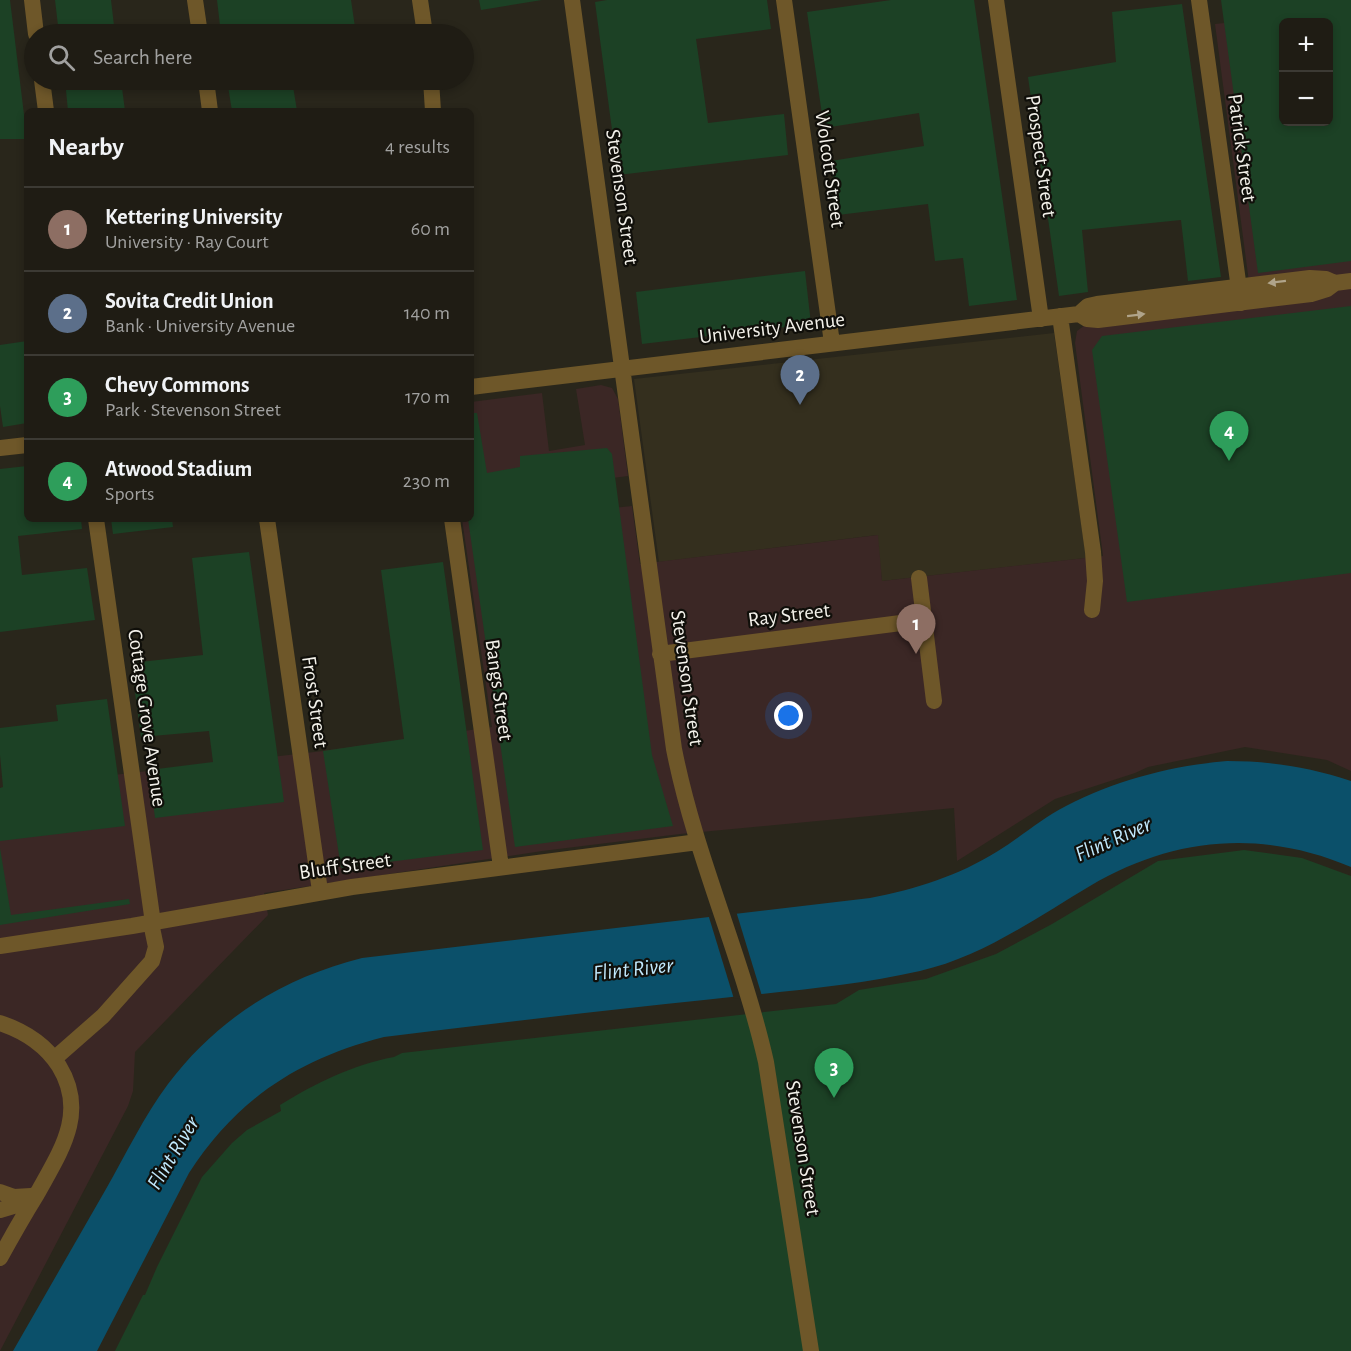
<!DOCTYPE html>
<meta charset="utf-8">
<style>
:root{--surface:#1f1c14;--page:#2c2922;--text:#f1f3f6;--muted:#a1a1a0;--line:#3c3a34;--accent:#ea580c}
body{margin:0;font-family:"Alegreya Sans",sans-serif;background:var(--page);color:var(--text)}
.controls{position:absolute;right:18px;top:18px;display:grid;overflow:hidden;border-radius:9px;box-shadow:0 3px 9px #0003}
.controls button{width:54px;height:54px;display:grid;place-items:center;padding:0;border:0;border-bottom:2px solid var(--line);background:var(--surface);color:var(--text);font:30px sans-serif}
.you{position:absolute;left:789px;top:716px;width:21px;height:21px;margin:-15px;border:4px solid #fff;border-radius:50%;background:#1a73e8;box-shadow:0 0 0 9px #1a73e833}
.badge{display:grid;place-items:center;width:39px;height:39px;border-radius:50%;background:var(--accent);color:#fff;font-size:20px;font-weight:700}
.pin{position:absolute;translate:-50% -50px;filter:drop-shadow(0 2px 3px #0008)}
.pin::after{content:'';position:absolute;top:32px;width:21px;height:18px;background:inherit;clip-path:polygon(0 0,100% 0,50% 100%)}
.list{margin:0;padding:0;list-style:none}
h2{display:flex;justify-content:space-between;align-items:center;height:78px;margin:0;padding:0 24px;font-size:26px}
h2 small{font-size:20px;font-weight:400;color:var(--muted)}
.list li{display:grid;grid-template-columns:39px 1fr auto;gap:18px;align-items:center;box-sizing:border-box;height:84px;padding:0 24px;border-top:2px solid var(--line)}
.list b{display:block;font-size:22px;white-space:nowrap}
.list p{margin:0;font-size:20px;white-space:nowrap;color:var(--muted)}
.list em{font-size:20px;font-style:normal;color:var(--muted)}
.icon{flex:none;width:33px;height:33px;fill:none;stroke:currentColor;stroke-width:2;stroke-linecap:round;stroke-linejoin:round}
.map{position:relative;flex:none;width:1351px;height:1351px;overflow:hidden}
.search{position:absolute;background:var(--surface);box-shadow:0 3px 9px #0003;left:24px;top:24px;width:450px;height:66px;display:flex;align-items:center;gap:15px;box-sizing:border-box;padding:0 21px;border-radius:33px;color:var(--muted);font-size:22px}
.panel{position:absolute;background:var(--surface);box-shadow:0 3px 9px #0003;left:24px;top:108px;width:450px;height:414px;border-radius:9px}
.map>svg:first-child{display:block}
.built{fill:#342f1e}
.education{fill:#3b2725;fill-rule:evenodd}
.green{fill:#1c4125;fill-rule:evenodd}
.water{fill:#0b506a}
.pier{fill:#29261b}
.lines{fill:none;stroke-linecap:round;stroke-linejoin:round}
.minor{stroke:#6e5729;stroke-width:16}
.oneway{fill:#b0a48a}
.labels{text-anchor:middle;dominant-baseline:central;stroke-width:4.5;stroke-linejoin:round;paint-order:stroke}
.street-label{font-size:21px;fill:#f3f1ea;stroke:#100f0a}
.water-label{font-size:22px;font-style:italic;fill:#c1e9fd;stroke:#100f0a}
</style>
<div class="map">
<svg width="1351" height="1351" viewBox="0 0 1351 1351">
<rect width="100%" height="100%" fill="#29261b"/>
<path class="built" d="M 1054,333 L 1086,558 L 882,581 L 877,535 L 659,562 L 634,379 Z"/>
<path class="education" d="M 1351,0 L 1351,771 L 1327,760 L 1245,747 L 1148,767 L 1135,773 L 1055,799 L 957,861 L 954,808 L 680,834 L 542,851 L 264,893 L 268,915 L 135,1052 L 133,1091 L 128,1106 L 0,1351 L 0,788 L 323,751 L 492,727 L 462,519 L 471,519 L 471,402 L 542,393 L 549,451 L 585,445 L 576,389 L 601,385 L 612,388 L 618,399 L 628,476 L 542,487 L 545,515 L 632,506 L 640,564 L 878,535 L 882,581 L 1103,556 L 1075,343 L 1077,331 L 1085,325 L 1252,305 L 1215,24 L 1309,14 ZM 1284,22 L 1328,22 L 1328,122 L 1284,122 Z"/>
<path class="green" d="M 0,0 L 10,0 L 27,139 L 0,139 Z
M 55,0 L 111,0 L 115,34 L 59,34 Z
M 217,0 L 351,0 L 356,34 L 221,34 Z
M 479,0 L 542,0 L 481,10 Z
M 607,0 L 767,0 L 771,29 L 696,39 L 708,123 L 784,114 L 788,155 L 618,175 L 595,2 Z
M 891,0 L 974,0 L 1017,300 L 969,306 L 963,258 L 935,261 L 928,204 L 838,215 L 831,161 L 924,146 L 919,113 L 824,128 L 807,12 Z
M 1221,0 L 1351,0 L 1351,261 L 1258,273 ZM 1284,22 L 1328,22 L 1328,122 L 1284,122 Z
M 1182,4 L 1221,277 L 1188,281 L 1181,220 L 1082,230 L 1088,292 L 1059,296 L 1028,77 L 1116,62 L 1112,12 Z
M 65,80 L 121,80 L 125,111 L 68,111 Z
M 227,80 L 292,80 L 297,111 L 232,111 Z
M 805,271 L 811,324 L 642,344 L 636,292 Z
M 1351,306 L 1351,573 L 1127,602 L 1092,350 L 1102,336 Z
M 27,341 L 27,423 L 3,427 L 0,406 L 0,345 Z
M 471,413 L 477,413 L 487,473 L 520,467 L 520,456 L 607,448 L 612,454 L 652,755 L 673,826 L 515,847 L 468,519 L 471,519 Z
M 27,466 L 27,519 L 81,519 L 82,529 L 18,536 L 22,575 L 87,568 L 95,620 L 0,632 L 0,469 Z
M 111,519 L 172,519 L 173,527 L 113,534 Z
M 249,552 L 284,802 L 155,818 L 149,770 L 213,762 L 209,731 L 141,737 L 131,663 L 203,655 L 192,558 Z
M 443,562 L 483,850 L 341,868 L 323,751 L 404,739 L 381,570 Z
M 107,699 L 125,826 L 0,841 L 0,788 L 3,787 L 0,755 L 0,728 L 58,721 L 56,705 Z
M 0,848 L 11,915 L 129,899 L 130,904 L 0,925 Z
M 1244,850 L 1302,858 L 1351,876 L 1351,1351 L 115,1351 L 143,1295 L 145,1295 L 157,1267 L 202,1177 L 232,1143 L 247,1130 L 281,1111 L 280,1105 C 316,1083 352,1065 394,1057 L 402,1053 L 836,1004 L 859,990 L 926,979 L 996,954 L 1052,924 L 1158,861 Z"/>
<path class="water" d="M 1227,761 C 1270,761 1310,767 1351,781 L 1351,867 C 1262,829 1173,837 1090,886 C 1036,918 982,957 920,971 C 850,987 775,992 704,1000 C 597,1011 491,1024 384,1037 C 298,1059 237,1099 189,1173 L 97,1351 L 13,1351 C 44,1297 75,1243 106,1189 C 126,1154 144,1116 168,1084 C 218,1018 283,978 362,958 L 870,898 C 916,889 958,876 998,851 C 1021,837 1042,818 1066,806 C 1117,780 1170,766 1227,761 Z"/>
<path class="pier" d="M 736,911 L 762,996 L 734,999 L 708,914 Z"/>
<g class="lines">
<path class="minor" d="M 32,0 L 36,34
M 195,0 L 200,34
M 420,0 L 425,34
M 572,0 L 674,749 C 695,856 742,956 766,1062 L 811,1351
M 784,0 L 832,343
M 996,0 L 1041,319
M 1199,0 L 1241,303
M 42,80 L 46,111
M 206,80 L 210,111
M 431,80 L 433,111
M 1079,314 L 1088,306 L 1097,304 L 1310,278 L 1326,279 L 1335,283
M 1060,316 L 1093,552 L 1095,581 L 1092,610
M 471,387 L 1079,314 L 1087,319 L 1098,320 L 1311,294 L 1327,289 L 1335,283 L 1351,281
M 0,448 L 27,445
M 96,519 L 153,923
M 267,519 L 320,891
M 452,519 L 501,867
M 919,578 L 934,701
M 660,654 L 924,620
M 0,946 L 132,926 L 352,887 L 698,842
M 0,1023 C 24,1031 45,1044 59,1066 C 88,1113 60,1152 37,1194 C 24,1215 12,1236 0,1258
M 54,1059 L 103,1016 L 152,961 L 156,947 L 151,923
M 0,1192 L 14,1197 L 31,1196
M 0,1210 L 20,1204 L 36,1194"/>
</g>
<defs><path id="oneway-solid" d="M-6-.8H1V-3.2L6.5 0L1 3.2V.8H-6Z" transform="scale(1.5)"/></defs>
<g class="oneway">
<use href="#oneway-solid" transform="translate(1277 282) rotate(173)"/>
<use href="#oneway-solid" transform="translate(1136 315) rotate(-7)"/>
</g>
<g class="labels">
<g class="street-label">
<text transform="translate(1242 148) rotate(82)">Patrick Street</text>
<text transform="translate(1041 156) rotate(82)">Prospect Street</text>
<text transform="translate(830 169) rotate(82)">Wolcott Street</text>
<text transform="translate(622 197) rotate(82)">Stevenson Street</text>
<text transform="translate(772 328) rotate(-7)">University Avenue</text>
<text transform="translate(789 615) rotate(-7)">Ray Street</text>
<text transform="translate(687 678) rotate(82)">Stevenson Street</text>
<text transform="translate(499 690) rotate(82)">Bangs Street</text>
<text transform="translate(315 702) rotate(82)">Frost Street</text>
<text transform="translate(147 718) rotate(82)">Cottage Grove Avenue</text>
<text transform="translate(345 866) rotate(-8)">Bluff Street</text>
<text transform="translate(803 1148) rotate(81)">Stevenson Street</text>
</g>
<g class="water-label">
<text transform="translate(1113 839) rotate(-24)">Flint River</text>
<text transform="translate(633 969) rotate(-6)">Flint River</text>
<text transform="translate(173 1153) rotate(-59)">Flint River</text>
</g>
</g>
</svg>
<div class="controls">
<button>+</button>
<button>−</button>
</div>
<div class="you"></div>
<div class="pin badge" style="left:916px;top:654px;background:#8d6e63">1</div>
<div class="pin badge" style="left:800px;top:405px;background:#5c6f8a">2</div>
<div class="pin badge" style="left:834px;top:1098px;background:#2e9e5b">3</div>
<div class="pin badge" style="left:1229px;top:461px;background:#2e9e5b">4</div>
<div class="search"><svg class="icon" aria-label="search" viewBox="0 0 24 24"><circle cx="10" cy="10" r="6"/><path d="M15 15l6 6"/></svg>Search here</div>
<section class="panel">
<h2>Nearby<small>4 results</small></h2>
<ul class="list">
<li><span class="badge" style="background:#8d6e63">1</span><div><b>Kettering University</b><p>University · Ray Court</p></div><em>60 m</em></li>
<li><span class="badge" style="background:#5c6f8a">2</span><div><b>Sovita Credit Union</b><p>Bank · University Avenue</p></div><em>140 m</em></li>
<li><span class="badge" style="background:#2e9e5b">3</span><div><b>Chevy Commons</b><p>Park · Stevenson Street</p></div><em>170 m</em></li>
<li><span class="badge" style="background:#2e9e5b">4</span><div><b>Atwood Stadium</b><p>Sports</p></div><em>230 m</em></li>
</ul>
</section>
</div>
